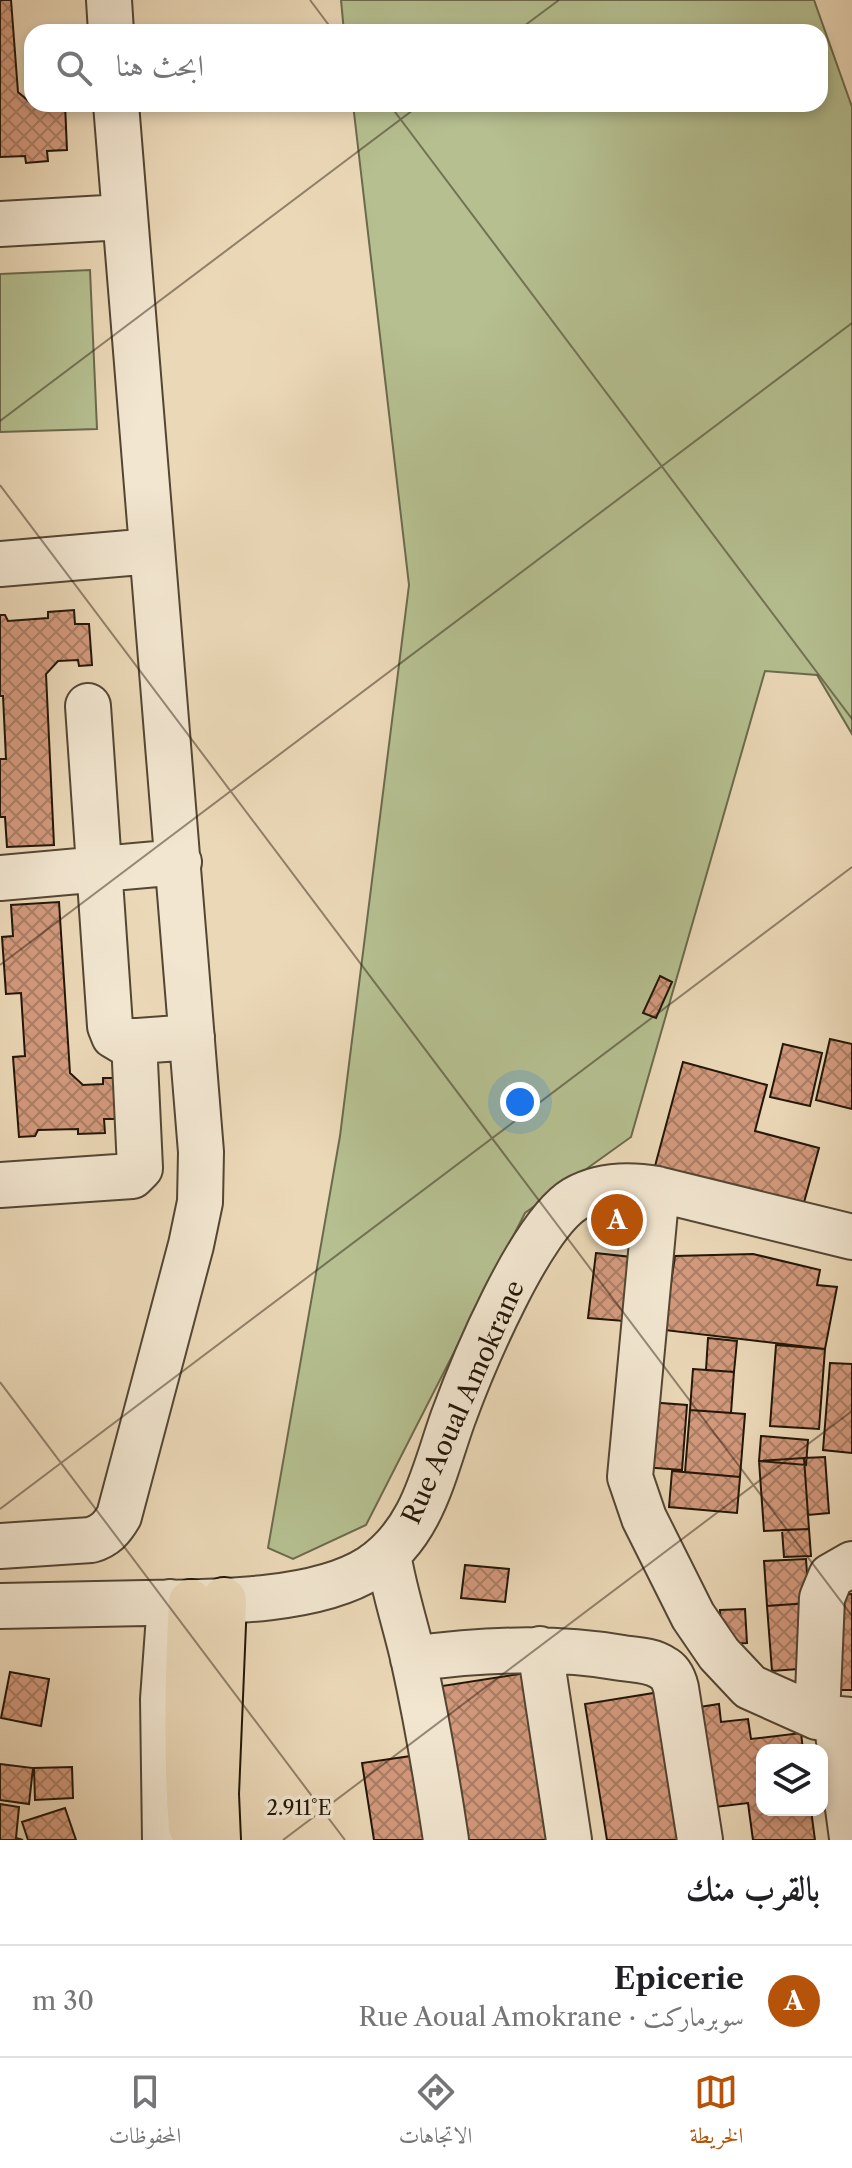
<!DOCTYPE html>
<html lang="ar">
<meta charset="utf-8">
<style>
:root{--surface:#fff;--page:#f2f2f2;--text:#202124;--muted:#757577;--line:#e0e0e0;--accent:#b45309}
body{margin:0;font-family:"Libre Caslon Text",Amiri,serif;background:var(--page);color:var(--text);direction:rtl}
.controls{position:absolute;right:24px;bottom:24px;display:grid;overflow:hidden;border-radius:16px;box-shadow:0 4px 12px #0003}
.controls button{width:72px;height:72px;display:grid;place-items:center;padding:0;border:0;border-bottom:2px solid var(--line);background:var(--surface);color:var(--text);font:40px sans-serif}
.you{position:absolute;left:520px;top:1102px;width:28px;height:28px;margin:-20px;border:6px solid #fff;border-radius:50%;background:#1a73e8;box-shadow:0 0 0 12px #1a73e833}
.badge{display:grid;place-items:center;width:52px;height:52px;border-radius:50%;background:var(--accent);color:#fff;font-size:26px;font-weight:700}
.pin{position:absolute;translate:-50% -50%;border:4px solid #fff;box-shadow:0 2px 8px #0006}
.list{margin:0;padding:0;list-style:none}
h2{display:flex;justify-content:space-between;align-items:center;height:104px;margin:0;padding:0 32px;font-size:34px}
h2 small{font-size:26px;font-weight:400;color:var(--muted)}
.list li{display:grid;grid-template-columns:52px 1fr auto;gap:24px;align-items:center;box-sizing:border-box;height:112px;padding:0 32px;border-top:2px solid var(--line)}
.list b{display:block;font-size:30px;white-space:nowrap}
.list p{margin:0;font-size:26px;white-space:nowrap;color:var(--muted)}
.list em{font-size:26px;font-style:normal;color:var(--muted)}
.icon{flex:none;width:44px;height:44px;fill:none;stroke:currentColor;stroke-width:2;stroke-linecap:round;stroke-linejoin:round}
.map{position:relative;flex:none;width:852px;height:1840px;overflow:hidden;direction:ltr}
.search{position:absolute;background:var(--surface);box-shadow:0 4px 12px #0003;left:24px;right:24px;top:24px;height:88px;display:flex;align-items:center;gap:20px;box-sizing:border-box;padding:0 28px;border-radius:24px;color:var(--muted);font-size:30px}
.sheet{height:216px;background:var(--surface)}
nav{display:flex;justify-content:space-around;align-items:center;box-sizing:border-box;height:112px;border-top:2px solid var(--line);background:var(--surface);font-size:22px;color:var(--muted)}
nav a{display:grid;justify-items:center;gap:4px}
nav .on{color:var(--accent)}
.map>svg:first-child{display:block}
.green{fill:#b5bf90;stroke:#6c6a4c;stroke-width:2}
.building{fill:url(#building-cross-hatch);stroke:#221608;stroke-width:2}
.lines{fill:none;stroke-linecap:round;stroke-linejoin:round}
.minor-casing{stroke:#544634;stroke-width:48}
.major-casing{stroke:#221608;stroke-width:48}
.minor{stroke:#f2e6d0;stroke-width:44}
.major{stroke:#ebd8b7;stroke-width:44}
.ticks{fill:none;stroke:#221608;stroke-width:2;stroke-opacity:0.45}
.labels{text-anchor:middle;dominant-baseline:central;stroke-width:7;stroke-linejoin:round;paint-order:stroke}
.street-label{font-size:26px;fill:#221608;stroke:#f2e6d0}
.ticks-label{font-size:20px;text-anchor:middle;fill:#221608;stroke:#f2e6d0;stroke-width:7;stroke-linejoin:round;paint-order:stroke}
</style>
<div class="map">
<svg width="852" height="1840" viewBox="0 0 852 1840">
<defs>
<pattern id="building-cross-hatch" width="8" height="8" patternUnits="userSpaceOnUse" patternTransform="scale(2)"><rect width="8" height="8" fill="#d39a7d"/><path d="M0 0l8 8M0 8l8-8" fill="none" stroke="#ab7d64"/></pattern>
</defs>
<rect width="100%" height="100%" fill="#ebd8b7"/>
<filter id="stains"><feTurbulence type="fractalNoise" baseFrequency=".0025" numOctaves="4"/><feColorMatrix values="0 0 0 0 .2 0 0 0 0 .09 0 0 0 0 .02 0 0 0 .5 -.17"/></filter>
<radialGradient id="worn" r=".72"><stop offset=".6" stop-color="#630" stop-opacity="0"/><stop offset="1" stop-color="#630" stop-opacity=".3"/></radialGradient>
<path class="green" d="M 341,0 L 814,0 L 852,107 L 852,734 L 817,675 L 765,671 L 631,1137 L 525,1213 L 366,1525 L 293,1559 L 268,1548 L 340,1136 L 409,585 L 353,104 L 820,104 L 820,32 L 344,32 Z
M 90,270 L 97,429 L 0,432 L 0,274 Z"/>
<path class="building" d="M 0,0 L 11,0 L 18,92 L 32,104 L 65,104 L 67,150 L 47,151 L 48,161 L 26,163 L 25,156 L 0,157 Z
M 74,610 L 75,624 L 89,624 L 92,665 L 79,666 L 78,660 L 58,661 L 46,674 L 54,845 L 7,847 L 5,817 L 0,817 L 0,759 L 6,759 L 3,696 L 0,696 L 0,615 L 5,615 L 8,621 L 48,618 L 48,612 Z
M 59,902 L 70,1073 L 83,1085 L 103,1084 L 103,1078 L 117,1078 L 119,1119 L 104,1119 L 105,1133 L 78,1134 L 78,1129 L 38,1130 L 35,1136 L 19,1137 L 13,1057 L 25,1056 L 21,993 L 6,994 L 2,937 L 13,936 L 11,905 Z
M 660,976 L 672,982 L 656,1018 L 643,1013 Z
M 830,1039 L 852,1044 L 852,1109 L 816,1100 Z
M 783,1044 L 822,1053 L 810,1106 L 770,1097 Z
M 683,1062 L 767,1085 L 755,1131 L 819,1148 L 803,1206 L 655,1166 Z
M 596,1253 L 631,1257 L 624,1321 L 588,1318 Z
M 753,1254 L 820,1270 L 817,1285 L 837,1287 L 825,1349 L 664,1330 L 675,1256 Z
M 708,1338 L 737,1341 L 734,1372 L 706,1370 Z
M 776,1345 L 825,1349 L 819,1429 L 770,1426 Z
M 830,1363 L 852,1364 L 852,1453 L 823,1450 Z
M 693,1369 L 734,1372 L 731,1413 L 690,1410 Z
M 648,1402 L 687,1405 L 682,1470 L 643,1467 Z
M 690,1410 L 745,1414 L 740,1477 L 685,1472 Z
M 761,1436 L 808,1440 L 806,1465 L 759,1461 Z
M 825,1457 L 829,1513 L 808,1515 L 804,1458 Z
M 804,1458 L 809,1529 L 764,1531 L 759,1461 Z
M 672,1471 L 740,1477 L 737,1513 L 669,1507 Z
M 809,1529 L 811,1556 L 784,1557 L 782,1530 Z
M 806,1559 L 809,1603 L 767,1606 L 764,1561 Z
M 465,1565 L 509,1569 L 505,1602 L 461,1598 Z
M 852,1594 L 852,1690 L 841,1690 L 835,1595 Z
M 808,1603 L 812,1668 L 772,1671 L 767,1606 Z
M 745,1609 L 747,1643 L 722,1644 L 720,1610 Z
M 10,1672 L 49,1679 L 41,1726 L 1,1718 Z
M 526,1673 L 552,1840 L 466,1840 L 442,1686 Z
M 660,1692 L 684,1840 L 607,1840 L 585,1704 Z
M 719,1704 L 721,1722 L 748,1719 L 751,1739 L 801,1733 L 803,1750 L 762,1750 L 762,1810 L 811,1810 L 815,1840 L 753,1840 L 748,1803 L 707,1808 L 693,1708 Z
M 425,1754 L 439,1840 L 374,1840 L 362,1763 Z
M 0,1764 L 33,1768 L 29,1804 L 0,1800 Z
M 72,1767 L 73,1798 L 35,1800 L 34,1768 Z
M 0,1804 L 19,1807 L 16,1838 L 23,1840 L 0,1840 Z
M 65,1808 L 76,1840 L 28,1840 L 22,1822 Z"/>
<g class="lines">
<g class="minor-casing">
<path id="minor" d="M 109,0 L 111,32
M 0,224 L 123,217
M 0,564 L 152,551
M 88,706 L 110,1026 L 114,1036 L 124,1042 L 192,1037
M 0,878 L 179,862
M 0,1185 L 132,1176 L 140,1168 L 134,1041
M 657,1189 L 630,1477 L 644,1518 L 693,1616 L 719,1654 L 750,1687 L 817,1717 L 852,1720
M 0,1546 L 91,1540 C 105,1536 112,1528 119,1516 L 191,1245 L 200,1202 L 201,1152 L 116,104
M 388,1554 C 394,1591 406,1626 414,1662 C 427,1721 437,1780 446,1840
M 0,1606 C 48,1605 97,1604 145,1603 C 210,1602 315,1603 370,1568 C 423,1533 433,1474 453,1418 C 472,1366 530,1226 575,1199 C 601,1184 629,1184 657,1189 L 852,1237
M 540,1649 L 569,1840
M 413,1659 C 483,1649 552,1646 622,1658 C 635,1660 652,1660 663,1668 C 671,1672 674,1680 676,1688 L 700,1840
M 817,1717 L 822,1598 L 831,1576 L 852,1564
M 836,1719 L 852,1838
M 165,1840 L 163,1699 L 170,1602"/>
</g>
<g class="major-casing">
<path id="major" d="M 191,1827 C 185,1752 187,1677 191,1602
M 218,1840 L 216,1794 L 224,1600"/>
</g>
<use href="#minor" class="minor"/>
<use href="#major" class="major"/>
</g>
<path class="ticks" d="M 310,0 L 334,32M 516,32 L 559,0M 389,104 L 852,719M 0,421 L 421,104M 0,485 L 852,1616M 0,965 L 852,323M 0,1382 L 345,1840M 0,1509 L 852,867M 283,1840 L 852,1411"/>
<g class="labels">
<g class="street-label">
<text transform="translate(463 1402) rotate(-66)">Rue Aoual Amokrane</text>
</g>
</g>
<g class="ticks-label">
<text x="299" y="1815">2.911°E</text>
</g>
<rect width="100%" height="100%" filter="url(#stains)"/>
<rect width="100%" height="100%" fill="url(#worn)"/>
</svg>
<div class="controls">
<button><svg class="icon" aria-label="layers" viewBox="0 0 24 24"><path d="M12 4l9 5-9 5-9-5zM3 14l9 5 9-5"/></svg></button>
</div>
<div class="you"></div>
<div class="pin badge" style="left:617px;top:1220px">A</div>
<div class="search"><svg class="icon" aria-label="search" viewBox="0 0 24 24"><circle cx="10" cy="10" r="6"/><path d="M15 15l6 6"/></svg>ابحث هنا</div>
</div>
<section class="sheet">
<h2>بالقرب منك<small></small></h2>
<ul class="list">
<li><span class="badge">A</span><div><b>Epicerie</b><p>سوبرماركت · Rue Aoual Amokrane</p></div><em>30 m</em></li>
</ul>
</section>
<nav>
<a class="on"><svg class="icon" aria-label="map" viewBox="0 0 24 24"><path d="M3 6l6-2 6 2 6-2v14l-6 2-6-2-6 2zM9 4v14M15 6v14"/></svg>الخريطة</a>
<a><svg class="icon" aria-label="directions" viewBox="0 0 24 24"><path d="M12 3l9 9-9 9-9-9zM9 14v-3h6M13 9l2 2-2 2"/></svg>الاتجاهات</a>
<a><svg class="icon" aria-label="saved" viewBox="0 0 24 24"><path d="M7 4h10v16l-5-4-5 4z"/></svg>المحفوظات</a>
</nav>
